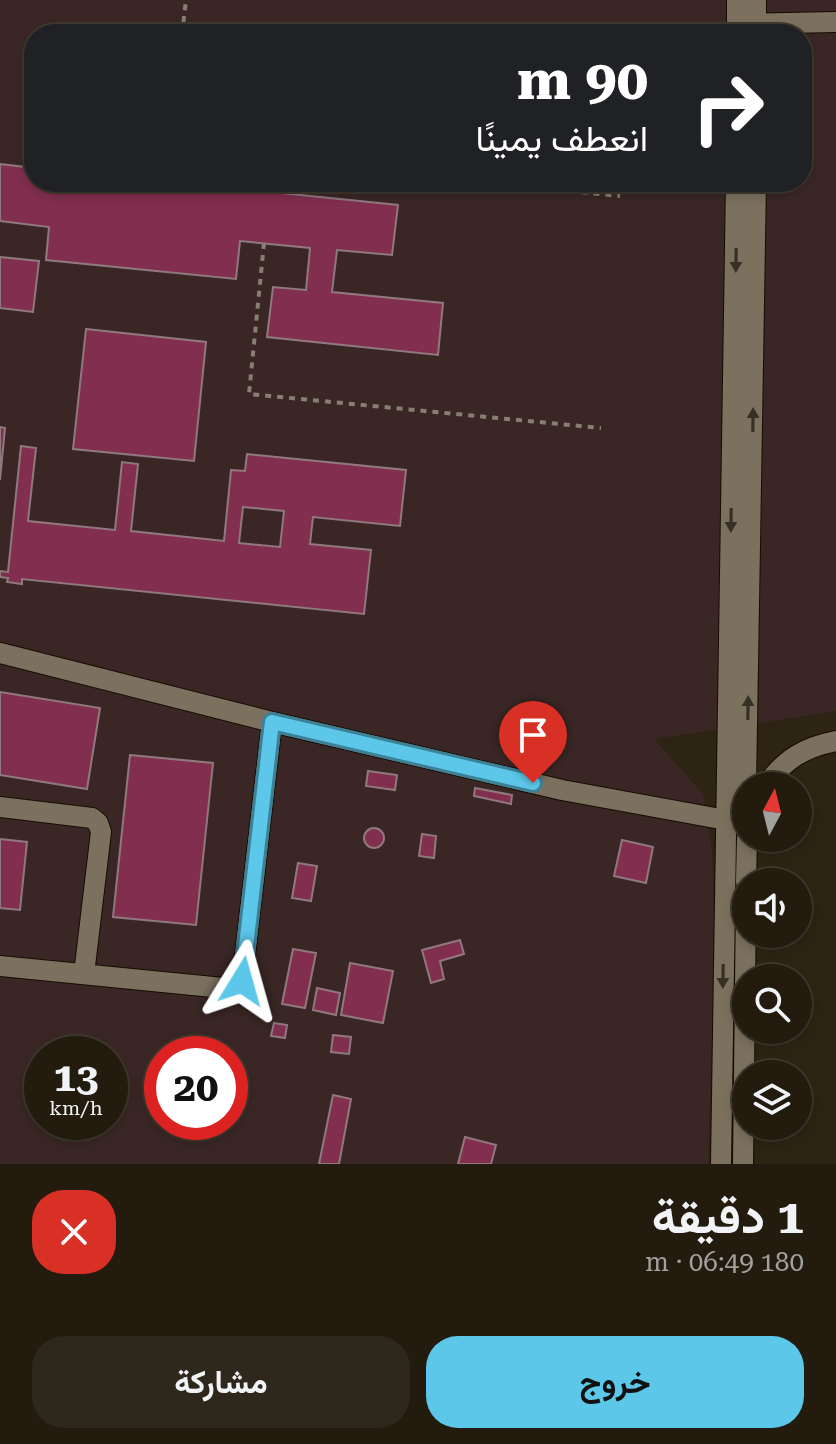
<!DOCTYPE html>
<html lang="ar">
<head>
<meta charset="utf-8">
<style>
  :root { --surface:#221b0e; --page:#2e281c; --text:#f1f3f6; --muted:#a2a19e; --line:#3f392e; --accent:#5cc7e8 }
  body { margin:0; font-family:"Roboto Serif",Vazirmatn,serif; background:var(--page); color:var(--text); direction:rtl; height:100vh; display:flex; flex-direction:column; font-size:30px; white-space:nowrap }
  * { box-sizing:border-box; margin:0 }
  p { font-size:26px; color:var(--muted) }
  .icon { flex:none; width:44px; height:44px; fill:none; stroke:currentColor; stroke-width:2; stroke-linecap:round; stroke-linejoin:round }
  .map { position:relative; height:1164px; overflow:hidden; direction:ltr }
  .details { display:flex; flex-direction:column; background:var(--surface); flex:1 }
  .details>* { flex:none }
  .banner { position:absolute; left:24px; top:24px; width:788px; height:168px; border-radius:32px; box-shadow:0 4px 12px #0003,0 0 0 2px var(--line); direction:rtl; background:#202124; color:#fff; overflow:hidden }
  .needle { width:52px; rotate:7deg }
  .tools { position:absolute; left:732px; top:772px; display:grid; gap:16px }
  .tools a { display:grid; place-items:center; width:80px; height:80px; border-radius:50%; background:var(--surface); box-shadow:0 4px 12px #0003,0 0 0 2px var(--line); font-size:40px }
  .speed { position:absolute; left:24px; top:1036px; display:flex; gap:16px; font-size:40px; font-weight:700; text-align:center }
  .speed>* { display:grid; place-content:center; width:104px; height:104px; border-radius:50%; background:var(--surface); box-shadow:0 4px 12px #0003,0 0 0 2px var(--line); line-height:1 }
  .speed small { font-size:20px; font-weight:400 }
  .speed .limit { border:12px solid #d22; background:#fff; color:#111 }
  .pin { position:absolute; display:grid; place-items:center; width:68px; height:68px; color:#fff; margin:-82px -34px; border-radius:50% 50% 50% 0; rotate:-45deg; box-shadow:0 0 8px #0007 }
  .pin .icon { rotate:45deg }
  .me { position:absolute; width:88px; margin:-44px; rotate:8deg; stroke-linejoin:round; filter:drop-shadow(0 0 6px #0008) }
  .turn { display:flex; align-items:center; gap:28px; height:168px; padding:0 32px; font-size:36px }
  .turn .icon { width:104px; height:104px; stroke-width:2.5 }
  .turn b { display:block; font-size:56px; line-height:68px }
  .round { display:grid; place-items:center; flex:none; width:84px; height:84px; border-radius:32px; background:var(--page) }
  .head { display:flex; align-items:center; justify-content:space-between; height:136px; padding:0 32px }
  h1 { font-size:48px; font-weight:700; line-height:60px }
  .action { display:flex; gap:16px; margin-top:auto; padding:16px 32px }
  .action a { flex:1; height:92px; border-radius:32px; background:var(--accent); color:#111; font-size:32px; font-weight:700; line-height:92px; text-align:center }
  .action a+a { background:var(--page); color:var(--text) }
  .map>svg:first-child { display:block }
  .education { fill:#3a2725; fill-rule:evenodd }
  .building { fill:#822f4f; stroke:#90787f; stroke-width:2; fill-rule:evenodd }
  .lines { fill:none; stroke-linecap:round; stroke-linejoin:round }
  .minor-casing { stroke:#150d01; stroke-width:22 }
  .path { stroke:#877f71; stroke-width:4; stroke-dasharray:6 6; stroke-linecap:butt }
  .minor { stroke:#7c715e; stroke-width:20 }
  .oneway { fill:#373125 }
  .route-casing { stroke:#3c8197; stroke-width:20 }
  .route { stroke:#5cc7e8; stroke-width:14 }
</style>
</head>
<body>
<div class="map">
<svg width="836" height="1164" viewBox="0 0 836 1164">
  <rect width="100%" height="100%" fill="#2d2413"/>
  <path class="education" d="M 0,0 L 836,0 L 836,711 L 654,739 L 703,794 L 712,849 L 715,956 L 708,1164 L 0,1164 ZM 34,34 L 802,34 L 802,182 L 34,182 ZM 42,1054 L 110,1054 L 110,1122 L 42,1122 ZM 162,1054 L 230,1054 L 230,1122 L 162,1122 Z"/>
  <path class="building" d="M 0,164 L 34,168 L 34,182 L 173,182 L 398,205 L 392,255 L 337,250 L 332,292 L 443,303 L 438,355 L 267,337 L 273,287 L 306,290 L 310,248 L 240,241 L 236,279 L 46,260 L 49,227 L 0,221 Z
    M 0,257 L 39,261 L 33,312 L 0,308 Z
    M 86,329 L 206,342 L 194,461 L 73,449 Z
    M 0,427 L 5,428 L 0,480 Z
    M 21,446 L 36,448 L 28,521 L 115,530 L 122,462 L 138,464 L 131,531 L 224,541 L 231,470 L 245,471 L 247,454 L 406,470 L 400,526 L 313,517 L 310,544 L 371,550 L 364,614 L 22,579 L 22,584 L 7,582 L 8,578 L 0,577 L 0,571 L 8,572 ZM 243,507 L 284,511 L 280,547 L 239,543 Z
    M 0,692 L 100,708 L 87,789 L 0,775 Z
    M 130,755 L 213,763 L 196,925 L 113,917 Z
    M 368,771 L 397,775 L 395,790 L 366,786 Z
    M 475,788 L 512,795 L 511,804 L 474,796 Z
    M364 838a10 10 0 1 1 20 0a10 10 0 1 1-20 0Z
    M 422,834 L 436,836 L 434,858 L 419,856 Z
    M 0,839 L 27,842 L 20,910 L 0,908 Z
    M 622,840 L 653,847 L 646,883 L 614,876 Z
    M 298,863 L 317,866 L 311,901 L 292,898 Z
    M 460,940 L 464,954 L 440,961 L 444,979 L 431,983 L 422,950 Z
    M 293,949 L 316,953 L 305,1008 L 282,1004 Z
    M 350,963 L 393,971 L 383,1023 L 341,1015 Z
    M 317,988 L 340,993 L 336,1015 L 313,1010 Z
    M 274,1023 L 287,1025 L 285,1038 L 271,1036 Z
    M 333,1035 L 351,1037 L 349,1054 L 331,1052 Z
    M 333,1095 L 351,1099 L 339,1164 L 319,1164 Z
    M 465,1137 L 496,1145 L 491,1164 L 458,1164 Z"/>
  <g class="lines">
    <defs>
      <path id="minor" d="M 737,24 L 836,22
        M 737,34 L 737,0
        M 756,34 L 756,0
        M 0,653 L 272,722 L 562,790 L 726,820 L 746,819
        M 746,786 L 756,182
        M 766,786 C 784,759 805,747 836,741
        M 0,807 L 92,818 L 98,823 L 101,832 L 84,974
        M 746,882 L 747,838
        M 0,966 L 223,988 L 235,985 L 242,981 L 272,722
        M 721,1164 L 736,182
        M 743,1164 L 746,898"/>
    </defs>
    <use href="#minor" class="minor-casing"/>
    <path class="path" d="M 182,34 L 186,0
      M 474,182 L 620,196
      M 270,192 L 271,182
      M 264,243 L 249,394 L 601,428"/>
    <use href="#minor" class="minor"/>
  </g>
  <defs><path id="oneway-solid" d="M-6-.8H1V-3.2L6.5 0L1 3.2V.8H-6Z" transform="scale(2)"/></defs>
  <g class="oneway">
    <use href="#oneway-solid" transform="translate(736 260) rotate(91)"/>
    <use href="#oneway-solid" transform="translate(753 420) rotate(-89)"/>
    <use href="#oneway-solid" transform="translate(731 520) rotate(91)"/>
    <use href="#oneway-solid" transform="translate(748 708) rotate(-89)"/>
    <use href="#oneway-solid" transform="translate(723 976) rotate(91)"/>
  </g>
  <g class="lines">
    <defs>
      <path id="route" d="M 242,981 L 272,722 L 533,783"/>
    </defs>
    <use href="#route" class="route-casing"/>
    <use href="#route" class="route"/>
  </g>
</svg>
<div class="tools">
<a><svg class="needle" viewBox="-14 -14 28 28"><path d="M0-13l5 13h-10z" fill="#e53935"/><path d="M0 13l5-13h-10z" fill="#a2a19e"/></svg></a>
<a><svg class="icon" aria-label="sound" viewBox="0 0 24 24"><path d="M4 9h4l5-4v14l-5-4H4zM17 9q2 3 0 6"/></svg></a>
<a><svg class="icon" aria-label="search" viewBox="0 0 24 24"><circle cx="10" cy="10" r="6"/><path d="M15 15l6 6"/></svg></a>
<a><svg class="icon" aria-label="layers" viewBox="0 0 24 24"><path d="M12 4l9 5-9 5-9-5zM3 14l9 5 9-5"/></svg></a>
</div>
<div class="speed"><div>13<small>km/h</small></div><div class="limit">20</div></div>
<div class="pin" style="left:533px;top:783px;background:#d93025"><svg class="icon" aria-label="arrive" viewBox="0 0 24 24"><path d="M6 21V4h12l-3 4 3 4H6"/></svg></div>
<svg class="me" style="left:242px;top:981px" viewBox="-20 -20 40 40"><path d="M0-17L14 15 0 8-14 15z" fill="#5cc7e8" stroke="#fff" stroke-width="4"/></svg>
<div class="banner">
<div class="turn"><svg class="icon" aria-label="right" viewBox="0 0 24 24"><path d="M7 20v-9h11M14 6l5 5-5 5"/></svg><div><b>90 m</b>انعطف يمينًا</div></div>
</div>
</div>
<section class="details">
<div class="head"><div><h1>1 دقيقة</h1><p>180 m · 06:49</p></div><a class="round" style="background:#d93025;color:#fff"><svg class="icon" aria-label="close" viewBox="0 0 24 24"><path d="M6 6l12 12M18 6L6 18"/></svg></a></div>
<div class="action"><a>خروج</a><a>مشاركة</a></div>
</section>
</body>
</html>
